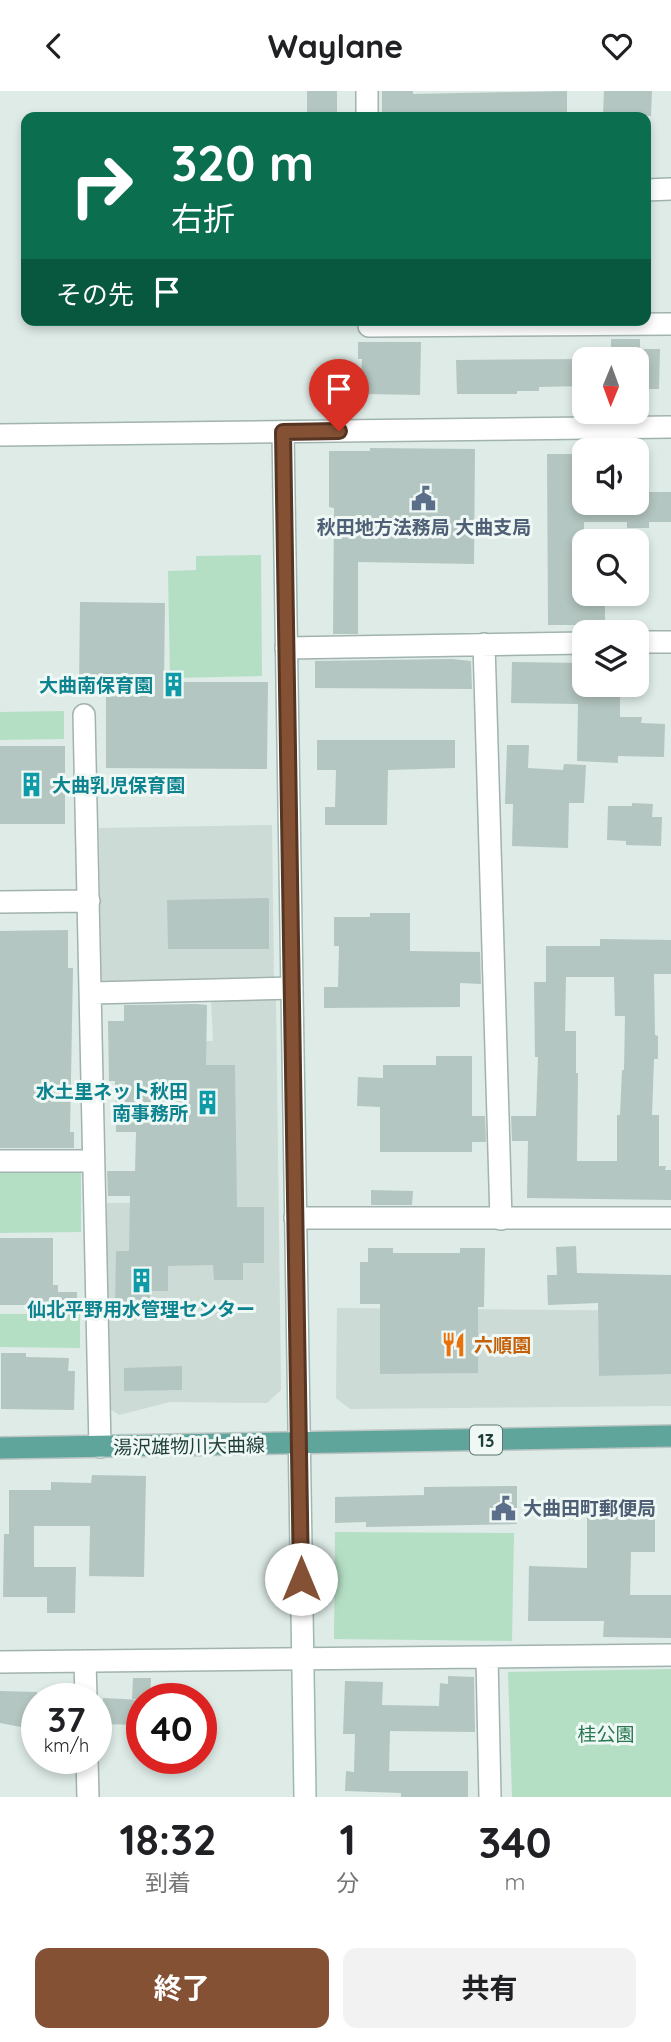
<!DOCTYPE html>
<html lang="ja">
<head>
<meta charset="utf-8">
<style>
  :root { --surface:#fff; --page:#f2f2f2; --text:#202124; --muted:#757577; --accent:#845135 }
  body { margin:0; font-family:Quicksand,"Noto Sans JP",sans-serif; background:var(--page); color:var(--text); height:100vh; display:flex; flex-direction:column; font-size:26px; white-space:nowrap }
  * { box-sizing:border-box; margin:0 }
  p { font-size:23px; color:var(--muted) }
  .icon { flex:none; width:38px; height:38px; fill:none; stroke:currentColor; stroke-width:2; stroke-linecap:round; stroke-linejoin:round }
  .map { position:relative; height:1706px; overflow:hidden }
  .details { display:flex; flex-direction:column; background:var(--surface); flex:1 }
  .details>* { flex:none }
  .banner { position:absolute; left:21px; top:21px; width:630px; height:214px; border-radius:14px; box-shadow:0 4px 10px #0003; background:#0b6e4f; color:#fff; overflow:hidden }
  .needle { width:46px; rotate:181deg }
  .buttons { position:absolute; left:572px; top:256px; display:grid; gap:14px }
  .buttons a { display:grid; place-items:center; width:77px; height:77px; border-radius:14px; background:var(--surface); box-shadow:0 4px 10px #0003; font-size:35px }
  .speed { position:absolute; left:21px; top:1592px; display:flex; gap:14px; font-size:35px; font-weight:700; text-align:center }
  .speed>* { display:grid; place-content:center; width:91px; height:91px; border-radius:50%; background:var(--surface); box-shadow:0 4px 10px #0003; line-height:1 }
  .speed small { font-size:18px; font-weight:400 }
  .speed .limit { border:10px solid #d22; background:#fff; color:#111 }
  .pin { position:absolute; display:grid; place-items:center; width:60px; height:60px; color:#fff; margin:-72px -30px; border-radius:50% 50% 50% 0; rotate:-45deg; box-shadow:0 0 7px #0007 }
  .pin .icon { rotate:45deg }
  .me { position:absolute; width:77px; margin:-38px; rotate:0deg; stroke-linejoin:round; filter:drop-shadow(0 0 5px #0008) }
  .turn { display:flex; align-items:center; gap:24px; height:147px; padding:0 35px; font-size:32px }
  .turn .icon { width:91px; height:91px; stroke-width:2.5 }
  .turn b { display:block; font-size:49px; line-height:60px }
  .then { display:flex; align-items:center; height:66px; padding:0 35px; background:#0003; gap:14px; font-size:26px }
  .eta { display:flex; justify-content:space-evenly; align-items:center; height:119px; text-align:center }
  .eta b { font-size:42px; font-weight:700; line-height:49px }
  .button { display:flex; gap:14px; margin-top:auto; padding:14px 35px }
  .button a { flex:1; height:80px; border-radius:14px; background:var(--accent); color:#fff; font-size:28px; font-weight:700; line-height:80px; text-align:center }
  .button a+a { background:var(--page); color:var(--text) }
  header { display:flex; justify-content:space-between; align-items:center; height:91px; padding:0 35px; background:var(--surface); font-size:32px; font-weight:700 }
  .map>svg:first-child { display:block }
  .built { fill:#ccdbd6 }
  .green { fill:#b5dfc5 }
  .building { fill:#b4c6c1; fill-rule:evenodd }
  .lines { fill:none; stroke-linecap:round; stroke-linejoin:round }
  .street-casing { stroke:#a1b3af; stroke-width:24 }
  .secondary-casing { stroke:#9cb8b2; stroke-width:24 }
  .primary-casing { stroke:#bcc5c3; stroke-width:24 }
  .street { stroke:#fff; stroke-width:21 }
  .secondary { stroke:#fff; stroke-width:21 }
  .primary { stroke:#5fa59c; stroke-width:21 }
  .route-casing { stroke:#563522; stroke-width:18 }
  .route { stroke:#845135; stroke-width:12 }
  .labels { text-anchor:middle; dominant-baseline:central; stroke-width:6; stroke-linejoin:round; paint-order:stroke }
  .shield { fill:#eff8f5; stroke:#5d7571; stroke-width:2 }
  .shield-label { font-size:18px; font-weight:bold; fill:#1e3d38 }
  .service-label { font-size:19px; font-weight:bold; fill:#4e5e75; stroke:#eff8f5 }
  .culture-label { font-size:19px; font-weight:bold; fill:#0d838f; stroke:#eff8f5; text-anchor:end }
  .food-label { font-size:19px; font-weight:bold; fill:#c56008; stroke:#eff8f5; text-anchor:start }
  .street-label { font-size:19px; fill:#1e3d38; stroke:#eff8f5 }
  .park-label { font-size:19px; fill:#25774f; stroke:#eff8f5 }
</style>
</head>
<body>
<header><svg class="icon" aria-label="back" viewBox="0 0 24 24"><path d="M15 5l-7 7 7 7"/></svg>Waylane<svg class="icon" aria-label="heart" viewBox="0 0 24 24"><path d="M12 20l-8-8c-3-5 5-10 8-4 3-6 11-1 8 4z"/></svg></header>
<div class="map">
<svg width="671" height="1706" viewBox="0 0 671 1706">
  <rect width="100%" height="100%" fill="#deebe7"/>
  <path class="built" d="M 272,734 L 274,891 L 101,893 L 99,737 Z
    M 211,906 L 276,907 L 281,1299 L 267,1312 L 170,1311 L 119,1324 L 106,1315 L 107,1112 L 175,1112 L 175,950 L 213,950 Z
    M 337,1217 L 671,1220 L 671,1315 L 350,1318 L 336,1307 Z"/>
  <path class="green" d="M 261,464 L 262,585 L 170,587 L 168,480 L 196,479 L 196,465 Z
    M 64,620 L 64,648 L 0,649 L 0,621 Z
    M 0,1082 L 81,1082 L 81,1141 L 0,1142 Z
    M 0,1223 L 80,1223 L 80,1257 L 0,1256 Z
    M 335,1441 L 514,1442 L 512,1550 L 334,1548 Z
    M 671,1578 L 671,1706 L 512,1706 L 508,1581 Z"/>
  <path class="building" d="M 307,0 L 337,0 L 337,26 L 307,26 Z
    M 382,0 L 413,0 L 413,3 L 567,0 L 567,26 L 382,26 Z
    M 604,0 L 652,0 L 651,25 L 603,24 Z
    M 611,248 L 640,248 L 640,258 L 660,258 L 659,298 L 637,298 L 637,268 L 611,268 Z
    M 358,251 L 421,251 L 420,304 L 365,303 L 365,287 L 361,287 L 362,268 L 358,268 Z
    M 584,268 L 584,295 L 539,296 L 539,300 L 517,300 L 517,303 L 457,303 L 456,269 Z
    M 370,357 L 475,358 L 474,473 L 358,471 L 358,543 L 333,543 L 334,417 L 329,416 L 329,360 L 370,360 Z
    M 547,363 L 584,363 L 584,411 L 637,411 L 637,401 L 671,401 L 671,431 L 649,431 L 649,437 L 627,437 L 627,431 L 584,431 L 584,502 L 605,502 L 605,534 L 548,534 Z
    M 80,511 L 165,512 L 164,591 L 268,591 L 267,678 L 106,677 L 106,597 L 79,597 Z
    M 452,568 L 471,570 L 472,598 L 315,597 L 315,570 Z
    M 512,571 L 584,572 L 584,593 L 620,593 L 620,626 L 642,626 L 641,632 L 665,633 L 664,666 L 618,665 L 618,672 L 577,670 L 578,613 L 511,612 Z
    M 317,649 L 455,649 L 455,677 L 388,679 L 387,734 L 325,734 L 325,716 L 335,716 L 336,679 L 317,679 Z
    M 507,654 L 529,654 L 528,677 L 563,679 L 564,673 L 586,674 L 584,712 L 569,712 L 568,757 L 512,755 L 513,713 L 505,713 Z
    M 0,655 L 65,655 L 65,733 L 0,733 Z
    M 632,712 L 653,713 L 652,726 L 662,726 L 661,755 L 626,754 L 626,750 L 607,749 L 608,715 L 632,715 Z
    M 269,807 L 269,858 L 168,858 L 167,809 Z
    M 370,822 L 410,822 L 410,860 L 480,861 L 481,893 L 460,892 L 460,916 L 324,917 L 324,896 L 338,896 L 339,855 L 334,855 L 334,826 L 370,826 Z
    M 68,839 L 68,877 L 73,877 L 70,1041 L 74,1041 L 74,1057 L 0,1057 L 0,840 Z
    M 600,848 L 671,849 L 671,883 L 654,883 L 655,944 L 658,945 L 658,968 L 654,968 L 652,1024 L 659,1024 L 659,1075 L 666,1075 L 665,1079 L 671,1079 L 671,1109 L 527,1107 L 528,1050 L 512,1050 L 511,1025 L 536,1025 L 538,966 L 535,966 L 534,891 L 546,891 L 546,855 L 600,855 ZM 566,886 L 614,886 L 615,925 L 625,925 L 624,979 L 622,979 L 620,1024 L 617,1024 L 617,1070 L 577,1070 L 578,982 L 576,982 L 576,940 L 565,940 Z
    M 196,913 L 207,914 L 206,974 L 235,974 L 237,1116 L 264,1116 L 264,1172 L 243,1172 L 243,1189 L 214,1189 L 213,1174 L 168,1175 L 168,1200 L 150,1200 L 150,1217 L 115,1217 L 116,1160 L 129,1160 L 130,1105 L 108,1105 L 107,1080 L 135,1080 L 136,1041 L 116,1041 L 115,990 L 109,990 L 108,930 L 124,930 L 124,914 Z
    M 436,965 L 472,965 L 472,1025 L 485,1025 L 486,1051 L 472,1051 L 472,1061 L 380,1061 L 380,1016 L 357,1015 L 358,986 L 383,987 L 383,974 L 436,974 Z
    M 371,1099 L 413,1100 L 412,1114 L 371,1114 Z
    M 0,1147 L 53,1147 L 53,1194 L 58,1194 L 58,1201 L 77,1201 L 77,1220 L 52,1219 L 52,1214 L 0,1214 Z
    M 576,1155 L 577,1182 L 671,1184 L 671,1283 L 599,1285 L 598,1212 L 548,1214 L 547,1184 L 557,1184 L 556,1156 Z
    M 368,1157 L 393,1157 L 393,1162 L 460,1162 L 460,1157 L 485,1157 L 484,1216 L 478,1216 L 478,1282 L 380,1283 L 380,1213 L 360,1213 L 360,1171 L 368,1171 Z
    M 1,1262 L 26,1262 L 26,1266 L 69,1267 L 68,1280 L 75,1280 L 74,1319 L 1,1318 Z
    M 182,1275 L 182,1299 L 124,1300 L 124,1277 Z
    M 92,1384 L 146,1385 L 144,1486 L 89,1485 L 90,1435 L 34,1435 L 34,1476 L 76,1476 L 75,1522 L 47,1522 L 47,1506 L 3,1506 L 4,1443 L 9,1443 L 9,1399 L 51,1399 L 51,1391 L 91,1392 Z
    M 517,1395 L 517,1433 L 366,1436 L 366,1431 L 335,1432 L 335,1406 L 424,1404 L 424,1396 Z
    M 605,1412 L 627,1412 L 627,1425 L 655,1425 L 655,1461 L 631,1461 L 630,1504 L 671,1504 L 671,1547 L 603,1546 L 604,1530 L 528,1530 L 529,1475 L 587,1477 L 587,1427 L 605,1427 Z
    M 448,1585 L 474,1586 L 475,1641 L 390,1640 L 389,1680 L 468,1680 L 468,1706 L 401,1706 L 401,1702 L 345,1700 L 346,1680 L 354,1681 L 355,1643 L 343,1643 L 345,1590 L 383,1591 L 382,1614 L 439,1615 L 440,1592 L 448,1593 Z
    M 133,1587 L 151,1587 L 150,1608 L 132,1608 Z
    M 0,1600 L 37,1601 L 37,1639 L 0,1632 Z
    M 103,1607 L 142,1609 L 142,1634 L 102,1633 Z"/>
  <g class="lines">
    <defs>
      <path id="street" d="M 367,0 L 367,26
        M 646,99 L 671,98
        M 369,229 L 369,235 L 671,233
        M 0,344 L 671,336
        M 637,551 L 671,551
        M 484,553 L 501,1128
        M 286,557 L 584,552
        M 84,624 L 100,1356
        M 0,811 L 89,810
        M 92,902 L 292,897
        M 0,1070 L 93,1070
        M 295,1127 L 671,1127
        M 487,1566 L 490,1706
        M 85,1570 L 86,1608
        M 0,1571 L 671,1564
        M 87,1668 L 88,1706"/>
      <path id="secondary" d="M 283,341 L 305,1706"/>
      <path id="primary" d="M 0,1357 L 671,1345"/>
    </defs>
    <use href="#street" class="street-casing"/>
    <use href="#secondary" class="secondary-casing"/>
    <use href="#primary" class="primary-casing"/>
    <use href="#street" class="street"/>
    <use href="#secondary" class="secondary"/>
    <use href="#primary" class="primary"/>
  </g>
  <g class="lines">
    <defs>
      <path id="route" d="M 301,1488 L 283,341 L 339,340"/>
    </defs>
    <use href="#route" class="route-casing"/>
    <use href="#route" class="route"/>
  </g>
  <defs>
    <symbol id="civic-bare" viewBox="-9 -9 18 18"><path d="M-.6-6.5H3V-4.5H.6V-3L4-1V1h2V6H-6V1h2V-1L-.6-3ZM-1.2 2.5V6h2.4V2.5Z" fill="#5c6f8a" stroke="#eff8f5" stroke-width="2.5" paint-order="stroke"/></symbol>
    <symbol id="building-bare" viewBox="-9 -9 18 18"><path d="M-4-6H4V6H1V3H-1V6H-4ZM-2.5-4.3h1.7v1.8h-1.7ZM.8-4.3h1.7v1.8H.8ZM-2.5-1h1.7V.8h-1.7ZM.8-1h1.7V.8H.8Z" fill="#0f9aa8" stroke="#eff8f5" stroke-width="2.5" paint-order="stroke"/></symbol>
    <symbol id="restaurant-bare" viewBox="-9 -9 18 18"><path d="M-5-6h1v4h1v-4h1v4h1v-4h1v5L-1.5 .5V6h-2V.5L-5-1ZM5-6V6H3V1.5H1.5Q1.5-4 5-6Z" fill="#e8710a" stroke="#eff8f5" stroke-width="2.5" paint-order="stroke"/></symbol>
  </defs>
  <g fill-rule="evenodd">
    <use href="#civic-bare" x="406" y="390" width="35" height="35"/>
    <use href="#building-bare" x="156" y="576" width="35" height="35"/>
    <use href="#building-bare" x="14" y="676" width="35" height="35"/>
    <use href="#building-bare" x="190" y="994" width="35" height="35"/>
    <use href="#building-bare" x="124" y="1172" width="35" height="35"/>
    <use href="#restaurant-bare" x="436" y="1236" width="35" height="35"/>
    <use href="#civic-bare" x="486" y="1400" width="35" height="35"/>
  </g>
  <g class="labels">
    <rect class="shield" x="470" y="1334.5" width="32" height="29" rx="5"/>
    <g class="shield-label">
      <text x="486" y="1349">13</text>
    </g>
    <g class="service-label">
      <text x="424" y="436">秋田地方法務局 大曲支局</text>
      <text x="523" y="1417" text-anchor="start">大曲田町郵便局</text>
    </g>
    <g class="culture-label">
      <text x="153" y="594">大曲南保育園</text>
      <text x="52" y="694" text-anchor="start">大曲乳児保育園</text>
      <text x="188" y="1000">水土里ネット秋田<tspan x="188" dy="22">南事務所</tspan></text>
      <text x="141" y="1218" text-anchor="middle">仙北平野用水管理センター</text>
    </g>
    <g class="food-label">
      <text x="474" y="1254">六順園</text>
    </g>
    <g class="street-label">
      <text transform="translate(189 1355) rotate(-1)">湯沢雄物川大曲線</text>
    </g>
    <g class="park-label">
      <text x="606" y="1643">桂公園</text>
    </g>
  </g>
</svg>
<div class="buttons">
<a><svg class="needle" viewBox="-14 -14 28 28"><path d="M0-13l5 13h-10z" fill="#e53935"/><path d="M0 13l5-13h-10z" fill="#757577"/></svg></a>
<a><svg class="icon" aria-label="sound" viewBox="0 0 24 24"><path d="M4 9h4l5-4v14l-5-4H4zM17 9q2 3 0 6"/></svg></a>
<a><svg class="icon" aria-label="search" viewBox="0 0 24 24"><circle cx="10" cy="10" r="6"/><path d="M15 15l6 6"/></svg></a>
<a><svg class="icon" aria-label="layers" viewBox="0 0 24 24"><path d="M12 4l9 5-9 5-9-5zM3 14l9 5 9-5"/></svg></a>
</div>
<div class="speed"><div>37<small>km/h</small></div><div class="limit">40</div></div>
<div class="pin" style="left:339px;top:340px;background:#d93025"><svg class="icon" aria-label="arrive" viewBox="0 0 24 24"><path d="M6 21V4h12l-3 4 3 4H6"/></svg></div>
<svg class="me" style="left:301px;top:1488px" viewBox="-20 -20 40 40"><circle r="19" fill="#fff"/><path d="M0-13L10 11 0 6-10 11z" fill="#845135"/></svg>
<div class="banner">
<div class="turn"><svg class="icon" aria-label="right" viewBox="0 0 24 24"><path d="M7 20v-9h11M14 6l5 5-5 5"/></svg><div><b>320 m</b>右折</div></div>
<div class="then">その先<svg class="icon" aria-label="arrive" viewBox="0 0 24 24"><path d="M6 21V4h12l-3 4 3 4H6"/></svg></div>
</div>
</div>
<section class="details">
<div class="eta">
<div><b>18:32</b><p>到着</p></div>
<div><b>1</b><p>分</p></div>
<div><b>340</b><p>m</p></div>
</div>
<div class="button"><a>終了</a><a>共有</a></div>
</section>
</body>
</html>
